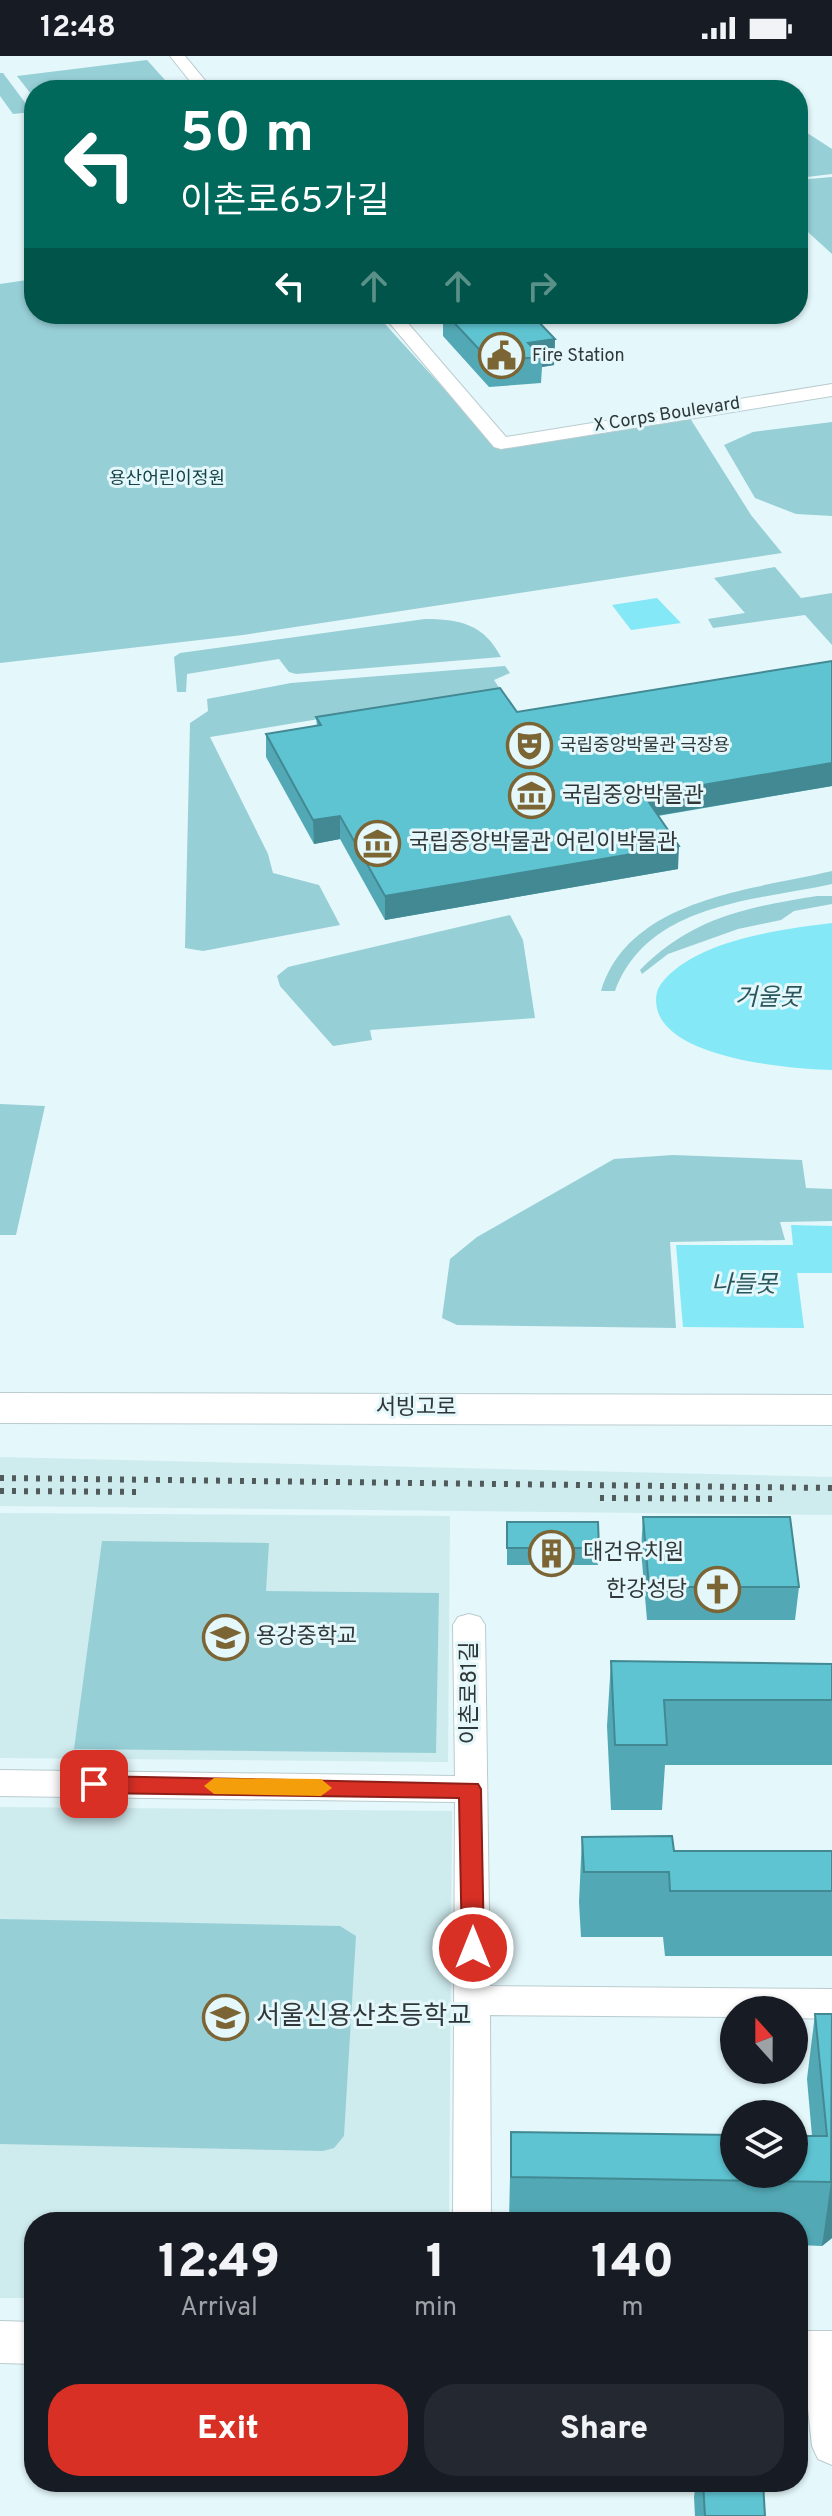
<!DOCTYPE html>
<html lang="en">
<head>
<meta charset="utf-8">
<style>
  :root { --surface:#171b24; --page:#242831; --text:#f1f3f6; --muted:#9ea1a6; --accent:#d93025 }
  body { margin:0; font-family:Overpass,"Noto Sans KR",sans-serif; background:var(--page); color:var(--text); height:100vh; display:flex; flex-direction:column; font-size:30px; white-space:nowrap }
  * { box-sizing:border-box; margin:0 }
  p { font-size:26px; color:var(--muted) }
  .icon { flex:none; width:44px; height:44px; fill:none; stroke:currentColor; stroke-width:2; stroke-linecap:round; stroke-linejoin:round }
  .map { position:relative; flex:1; overflow:hidden }
  .panel { position:absolute; left:24px; top:2156px; width:784px; height:280px; display:flex; flex-direction:column; background:var(--surface); border-radius:32px; box-shadow:0 2px 6px #0004 }
  .panel>* { flex:none }
  .hud { position:absolute; left:24px; top:24px; width:784px; height:244px; border-radius:32px; box-shadow:0 2px 6px #0004; background:#00695c; color:#fff; overflow:hidden }
  .needle { width:52px; rotate:339deg }
  .fabs { position:absolute; left:720px; top:1940px; display:grid; gap:16px }
  .fabs a { display:grid; place-items:center; width:88px; height:88px; border-radius:50%; background:var(--surface); box-shadow:0 2px 6px #0004; font-size:40px }
  .pin { position:absolute; display:grid; place-items:center; width:68px; height:68px; color:#fff; margin:-34px; border-radius:16px; box-shadow:0 4px 12px #0006 }
  .me { position:absolute; width:88px; margin:-44px; rotate:0deg; stroke-linejoin:round; filter:drop-shadow(0 0 6px #0008) }
  .turn { display:flex; align-items:center; gap:28px; height:168px; padding:0 24px; font-size:36px }
  .turn .icon { width:104px; height:104px; stroke-width:2.5 }
  .turn b { display:block; font-size:56px; line-height:68px }
  .lanes { display:flex; align-items:center; height:76px; padding:0 24px; background:#0003; justify-content:center; gap:40px; direction:ltr }
  .lanes .off { opacity:.35 }
  .eta { display:flex; justify-content:space-evenly; align-items:center; height:136px; text-align:center }
  .eta b { font-size:48px; font-weight:800; line-height:56px }
  .primary-button { display:flex; gap:16px; margin-top:auto; padding:16px 24px }
  .primary-button a { flex:1; height:92px; border-radius:32px; background:var(--accent); color:#fff; font-size:32px; font-weight:800; line-height:92px; text-align:center }
  .primary-button a+a { background:var(--page); color:var(--text) }
  .status { display:flex; justify-content:space-between; align-items:center; height:56px; padding:0 40px; background:var(--surface); direction:ltr }
  .status svg { height:22px; fill:currentColor }
  .map>svg:first-child { display:block }
  .built { fill:#ceebee }
  .green { fill:#97cfd7 }
  .water { fill:#85e8f7 }
  .lines { fill:none; stroke-linecap:round; stroke-linejoin:round }
  .minor-casing { stroke:#bacccf; stroke-width:2 }
  .tertiary-casing { stroke:#bacccf; stroke-width:2 }
  .primary-casing { stroke:#bacccf; stroke-width:2 }
  .minor { fill:#fff; fill-rule:evenodd }
  .tertiary { fill:#fff; fill-rule:evenodd }
  .primary { fill:#fff; fill-rule:evenodd }
  .rail { stroke:#515a5b; stroke-width:6; stroke-dasharray:4 8; stroke-linecap:butt }
  .wall { fill:#52a9b5 }
  .shaded-wall { fill:#428993 }
  .building { fill:#5fc4d2; stroke:#428993; stroke-width:2 }
  .route { fill:#d93025; stroke:#8d1f18; stroke-width:2 }
  .slow { fill:#f59e0b }
  .labels { text-anchor:middle; dominant-baseline:central; stroke-width:6; stroke-linejoin:round; paint-order:stroke }
  .far-poi-label { font-size:18px; fill:#303738; stroke:#e4f7fa; text-anchor:start }
  .far-street-label { font-size:18px; fill:#303738; stroke:#e4f7fa }
  .far-park-label { font-size:18px; fill:#144249; stroke:#e4f7fa }
  .poi-label { font-size:22px; fill:#303738; stroke:#e4f7fa; text-anchor:start }
  .street-label { font-size:22px; fill:#303738; stroke:#e4f7fa }
  .water-label { font-size:24px; font-style:italic; fill:#29565d; stroke:#e4f7fa }
  .near-poi-label { font-size:26px; fill:#303738; stroke:#e4f7fa; text-anchor:start }
</style>
</head>
<body>
<div class="status"><b>12:48</b><svg viewBox="0 0 49 12"><path d="M0 12V9h3v3zM5 12V6h3v6zM10 12V3h3v9zM15 12V0h3v12zM26 1h20v11H26zM47 4h2v5h-2z"/></svg></div>
<div class="map">
<svg width="832" height="2460" viewBox="0 0 832 2460">
  <rect width="100%" height="100%" fill="#e4f7fa"/>
  <path class="built" d="M 0,1401 L 832,1421 L 832,1459 L 0,1450 Z
    M 0,1457 L 450,1460 L 448,1706 L 0,1702 Z
    M 0,1751 L 452,1755 L 449,2166 L 34,2166 L 34,2242 L 0,2242 Z"/>
  <path class="green" d="M 147,4 L 174,34 L 34,34 L 34,42 L 17,20 Z
    M 0,17 L 3,17 L 32,56 L 13,58 L 0,40 Z
    M 798,71 L 832,93 L 832,118 L 798,122 Z
    M 832,121 L 832,198 L 798,167 L 798,124 Z
    M 34,223 L 34,258 L 376,258 L 494,388 L 688,359 L 751,459 L 782,497 L 243,579 L 0,607 L 0,228 Z
    M 832,366 L 832,460 L 796,458 L 755,442 L 724,389 L 753,376 Z
    M 775,511 L 801,542 L 832,537 L 832,589 L 805,559 L 713,572 L 708,563 L 745,557 L 714,522 Z
    M 425,563 C 459,563 484,568 501,601 L 296,618 L 289,616 L 279,603 L 187,618 L 186,636 L 177,636 L 174,601 L 180,597 Z
    M 505,610 L 510,617 L 494,624 L 500,633 L 210,681 L 268,798 L 273,817 L 319,829 L 340,869 L 203,895 L 185,892 L 190,667 L 208,655 L 207,643 L 291,627 Z
    M 832,815 L 832,828 C 754,845 648,847 615,935 L 601,935 C 629,842 752,834 832,815 Z
    M 817,840 L 832,840 L 832,848 L 794,855 L 781,864 L 738,873 L 668,898 L 642,918 L 640,914 C 691,862 747,851 817,840 Z
    M 510,859 L 523,884 L 535,962 L 370,974 L 372,984 L 333,990 L 280,930 L 277,920 L 288,911 Z
    M 0,1048 L 45,1050 L 16,1179 L 0,1179 Z
    M 673,1099 L 802,1104 L 806,1132 L 832,1133 L 832,1165 L 780,1166 L 785,1184 L 670,1186 L 676,1272 L 457,1269 L 442,1262 L 450,1203 L 477,1181 L 614,1103 Z
    M 102,1485 L 269,1487 L 266,1535 L 439,1537 L 436,1697 L 74,1693 Z
    M 0,1863 L 340,1870 L 356,1880 L 344,2080 L 334,2092 L 323,2095 L 0,2088 Z"/>
  <path class="water" d="M 657,542 L 681,567 L 631,574 L 612,549 Z
    M 832,867 L 832,1014 C 790,1013 674,1003 658,956 C 655,946 655,936 661,928 C 694,884 782,873 832,867 Z
    M 791,1169 L 832,1170 L 832,1217 L 797,1217 L 804,1272 L 683,1271 L 676,1189 L 793,1189 Z"/>
  <g class="lines">
    <defs>
      <path id="minor" d="M 170,0 L 185,0 L 213,34 L 197,34 Z
        M 382,258 L 400,258 L 506,381 L 832,328 L 832,340 L 501,393 L 494,391 Z
        M 469,1558 L 480,1561 L 485,1569 L 490,1930 L 832,1933 L 832,1963 L 794,1962 L 794,1954 L 734,1954 L 734,1961 L 490,1959 L 491,2166 L 453,2166 L 455,1746 L 0,1740 L 0,1714 L 455,1720 L 453,1569 L 458,1561 Z
        M 822,2279 L 832,2283 L 832,2409 L 818,2403 L 812,2390 L 802,2297 L 808,2284 Z"/>
      <path id="tertiary" d="M 0,2265 L 34,2266 L 34,2308 L 0,2307 Z
        M 798,2275 L 832,2275 L 832,2319 L 798,2319 Z"/>
      <path id="primary" d="M 0,1337 L 832,1339 L 832,1369 L 0,1367 Z"/>
    </defs>
    <use href="#minor" class="minor-casing"/>
    <use href="#tertiary" class="tertiary-casing"/>
    <use href="#primary" class="primary-casing"/>
    <use href="#minor" class="minor"/>
    <use href="#tertiary" class="tertiary"/>
    <use href="#primary" class="primary"/>
    <path class="rail" d="M 0,1422 L 832,1432
      M 0,1435 L 144,1436
      M 600,1442 L 780,1443"/>
  </g>
  <path class="wall" d="M 443,258 L 501,258 L 510,267 L 555,283 L 554,309 L 542,311 L 541,327 L 489,331 L 443,280 Z
    M 832,605 L 832,730 L 658,760 L 678,813 L 385,864 L 340,783 L 314,788 L 266,701 L 266,678 L 317,670 L 316,661 L 517,656 Z
    M 643,1461 L 799,1531 L 795,1564 L 647,1564 L 641,1494 Z
    M 507,1466 L 599,1492 L 598,1509 L 507,1509 Z
    M 611,1605 L 832,1608 L 832,1709 L 665,1709 L 662,1754 L 611,1754 L 607,1670 Z
    M 582,1781 L 674,1795 L 832,1795 L 832,1900 L 665,1900 L 663,1881 L 581,1881 L 579,1846 Z
    M 815,1958 L 832,1958 L 832,2182 L 822,2190 L 798,2189 L 798,2166 L 509,2166 L 511,2076 L 812,2080 L 807,2023 Z
    M 696,2426 L 763,2426 L 765,2460 L 695,2460 L 694,2441 Z"/>
  <path class="shaded-wall" d="M 555,283 L 554,309 L 542,311 L 542,301 L 528,287 Z
    M 832,707 L 832,730 L 642,762 L 644,739 Z
    M 340,760 L 340,783 L 314,788 L 313,764 Z
    M 679,790 L 678,813 L 385,864 L 385,840 Z
    M 832,2125 L 832,2182 L 822,2190 L 831,2126 Z"/>
  <path class="building" d="M 446,258 L 501,258 L 510,267 L 536,263 L 555,283 L 528,287 L 542,301 L 490,305 Z
    M 832,605 L 832,707 L 644,739 L 679,790 L 385,840 L 340,760 L 313,764 L 266,678 L 321,669 L 316,661 L 500,632 L 517,656 Z
    M 643,1461 L 790,1461 L 799,1531 L 649,1531 Z
    M 507,1466 L 598,1466 L 599,1492 L 507,1492 Z
    M 611,1605 L 832,1608 L 832,1644 L 664,1644 L 667,1689 L 615,1689 Z
    M 672,1780 L 674,1795 L 832,1795 L 832,1835 L 670,1835 L 669,1816 L 584,1816 L 582,1781 Z
    M 815,1958 L 832,1958 L 831,2126 L 511,2121 L 511,2076 L 734,2079 L 734,2118 L 794,2118 L 794,2080 L 827,2080 Z
    M 703,2426 L 763,2426 L 765,2460 L 705,2460 Z"/>
  <path class="route" d="M 94,1720 L 478,1728 L 481,1733 L 484,1892 L 481,1898 L 465,1898 L 462,1892 L 459,1742 L 94,1737 L 83,1728 Z"/>
  <path class="slow" d="M 214,1722 L 321,1723 L 332,1732 L 321,1740 L 214,1738 L 204,1730 Z"/>
  <defs>
    <symbol id="civic-ring" viewBox="-11 -11 22 22"><circle r="9.5" fill="#e4f7fa" stroke="#7c6535" stroke-width="1.5"/><path d="M-.6-6.5H3V-4.5H.6V-3L4-1V1h2V6H-6V1h2V-1L-.6-3ZM-1.2 2.5V6h2.4V2.5Z" fill="#7c6535"/></symbol>
    <symbol id="theatre-ring" viewBox="-11 -11 22 22"><circle r="9.5" fill="#e4f7fa" stroke="#7c6535" stroke-width="1.5"/><path d="M-5-5.5Q0-4 5-5.5V0Q5 5 0 6Q-5 5-5 0ZM-3.3-2.5H-1v1.5H-3.3ZM1-2.5H3.3v1.5H1ZM-2.8 1Q0 5.5 2.8 1Z" fill="#7c6535"/></symbol>
    <symbol id="museum-ring" viewBox="-11 -11 22 22"><circle r="9.5" fill="#e4f7fa" stroke="#7c6535" stroke-width="1.5"/><path d="M0-6L6-3V-2H-6V-3ZM-5-1h2V3h-2ZM-1-1h2V3h-2ZM3-1h2V3H3ZM-6 4H6V6H-6Z" fill="#7c6535"/></symbol>
    <symbol id="building-ring" viewBox="-11 -11 22 22"><circle r="9.5" fill="#e4f7fa" stroke="#7c6535" stroke-width="1.5"/><path d="M-4-6H4V6H1V3H-1V6H-4ZM-2.5-4.3h1.7v1.8h-1.7ZM.8-4.3h1.7v1.8H.8ZM-2.5-1h1.7V.8h-1.7ZM.8-1h1.7V.8H.8Z" fill="#7c6535"/></symbol>
    <symbol id="church-ring" viewBox="-11 -11 22 22"><circle r="9.5" fill="#e4f7fa" stroke="#7c6535" stroke-width="1.5"/><path d="M-1.2-6h2.4v3.5h3.3v2.4h-3.3V6h-2.4V-.1h-3.3v-2.4h3.3Z" fill="#7c6535"/></symbol>
    <symbol id="school-ring" viewBox="-11 -11 22 22"><circle r="9.5" fill="#e4f7fa" stroke="#7c6535" stroke-width="1.5"/><path d="M0-5L7-2L0 1L-7-2ZM-4 1L0 2.5L4 1V4Q0 6-4 4Z" fill="#7c6535"/></symbol>
  </defs>
  <g fill-rule="evenodd">
    <use href="#civic-ring" x="476" y="274" width="51" height="51"/>
    <use href="#theatre-ring" x="504" y="664" width="51" height="51"/>
    <use href="#museum-ring" x="506" y="714" width="51" height="51"/>
    <use href="#museum-ring" x="352" y="762" width="51" height="51"/>
    <use href="#building-ring" x="526" y="1472" width="51" height="51"/>
    <use href="#church-ring" x="692" y="1508" width="51" height="51"/>
    <use href="#school-ring" x="200" y="1556" width="51" height="51"/>
    <use href="#school-ring" x="200" y="1936" width="51" height="51"/>
  </g>
  <g class="labels">
    <g class="far-poi-label">
      <text x="532" y="300">Fire Station</text>
      <text x="560" y="690">국립중앙박물관 극장용</text>
    </g>
    <g class="far-street-label">
      <text transform="translate(667 359) rotate(-9)">X Corps Boulevard</text>
    </g>
    <g class="far-park-label">
      <text x="167" y="423">용산어린이정원</text>
    </g>
    <g class="poi-label">
      <text x="562" y="740">국립중앙박물관</text>
      <text x="409" y="787">국립중앙박물관 어린이박물관</text>
      <text x="583" y="1497">대건유치원</text>
      <text x="687" y="1534" text-anchor="end">한강성당</text>
      <text x="256" y="1581">용강중학교</text>
    </g>
    <g class="street-label">
      <text x="416" y="1352">서빙고로</text>
      <text transform="translate(470 1637) rotate(-90)">이촌로81길</text>
    </g>
    <g class="water-label">
      <text x="768" y="943">거울못</text>
      <text x="744" y="1230">나들못</text>
    </g>
    <g class="near-poi-label">
      <text x="256" y="1961">서울신용산초등학교</text>
    </g>
  </g>
</svg>
<div class="fabs">
<a><svg class="needle" viewBox="-14 -14 28 28"><path d="M0-13l5 13h-10z" fill="#e53935"/><path d="M0 13l5-13h-10z" fill="#9ea1a6"/></svg></a>
<a><svg class="icon" aria-label="layers" viewBox="0 0 24 24"><path d="M12 4l9 5-9 5-9-5zM3 14l9 5 9-5"/></svg></a>
</div>
<div class="pin" style="left:94px;top:1728px;background:#d93025"><svg class="icon" aria-label="arrive" viewBox="0 0 24 24"><path d="M6 21V4h12l-3 4 3 4H6"/></svg></div>
<svg class="me" style="left:473px;top:1892px" viewBox="-20 -20 40 40"><circle r="17" fill="#d93025" stroke="#fff" stroke-width="3"/><path d="M0-11L8 9 0 5-8 9z" fill="#fff"/></svg>
<div class="hud">
<div class="turn"><svg class="icon" aria-label="left" viewBox="0 0 24 24"><path d="M17 20v-9H6M10 6l-5 5 5 5"/></svg><div><b>50 m</b>이촌로65가길</div></div>
<div class="lanes"><svg class="icon" aria-label="left" viewBox="0 0 24 24"><path d="M17 20v-9H6M10 6l-5 5 5 5"/></svg><svg class="icon off" aria-label="ahead" viewBox="0 0 24 24"><path d="M12 20V5M6 11l6-6 6 6"/></svg><svg class="icon off" aria-label="ahead" viewBox="0 0 24 24"><path d="M12 20V5M6 11l6-6 6 6"/></svg><svg class="icon off" aria-label="right" viewBox="0 0 24 24"><path d="M7 20v-9h11M14 6l5 5-5 5"/></svg></div>
</div>
<section class="panel">
<div class="eta">
<div><b>12:49</b><p>Arrival</p></div>
<div><b>1</b><p>min</p></div>
<div><b>140</b><p>m</p></div>
</div>
<div class="primary-button"><a>Exit</a><a>Share</a></div>
</section>
</div>
</body>
</html>
